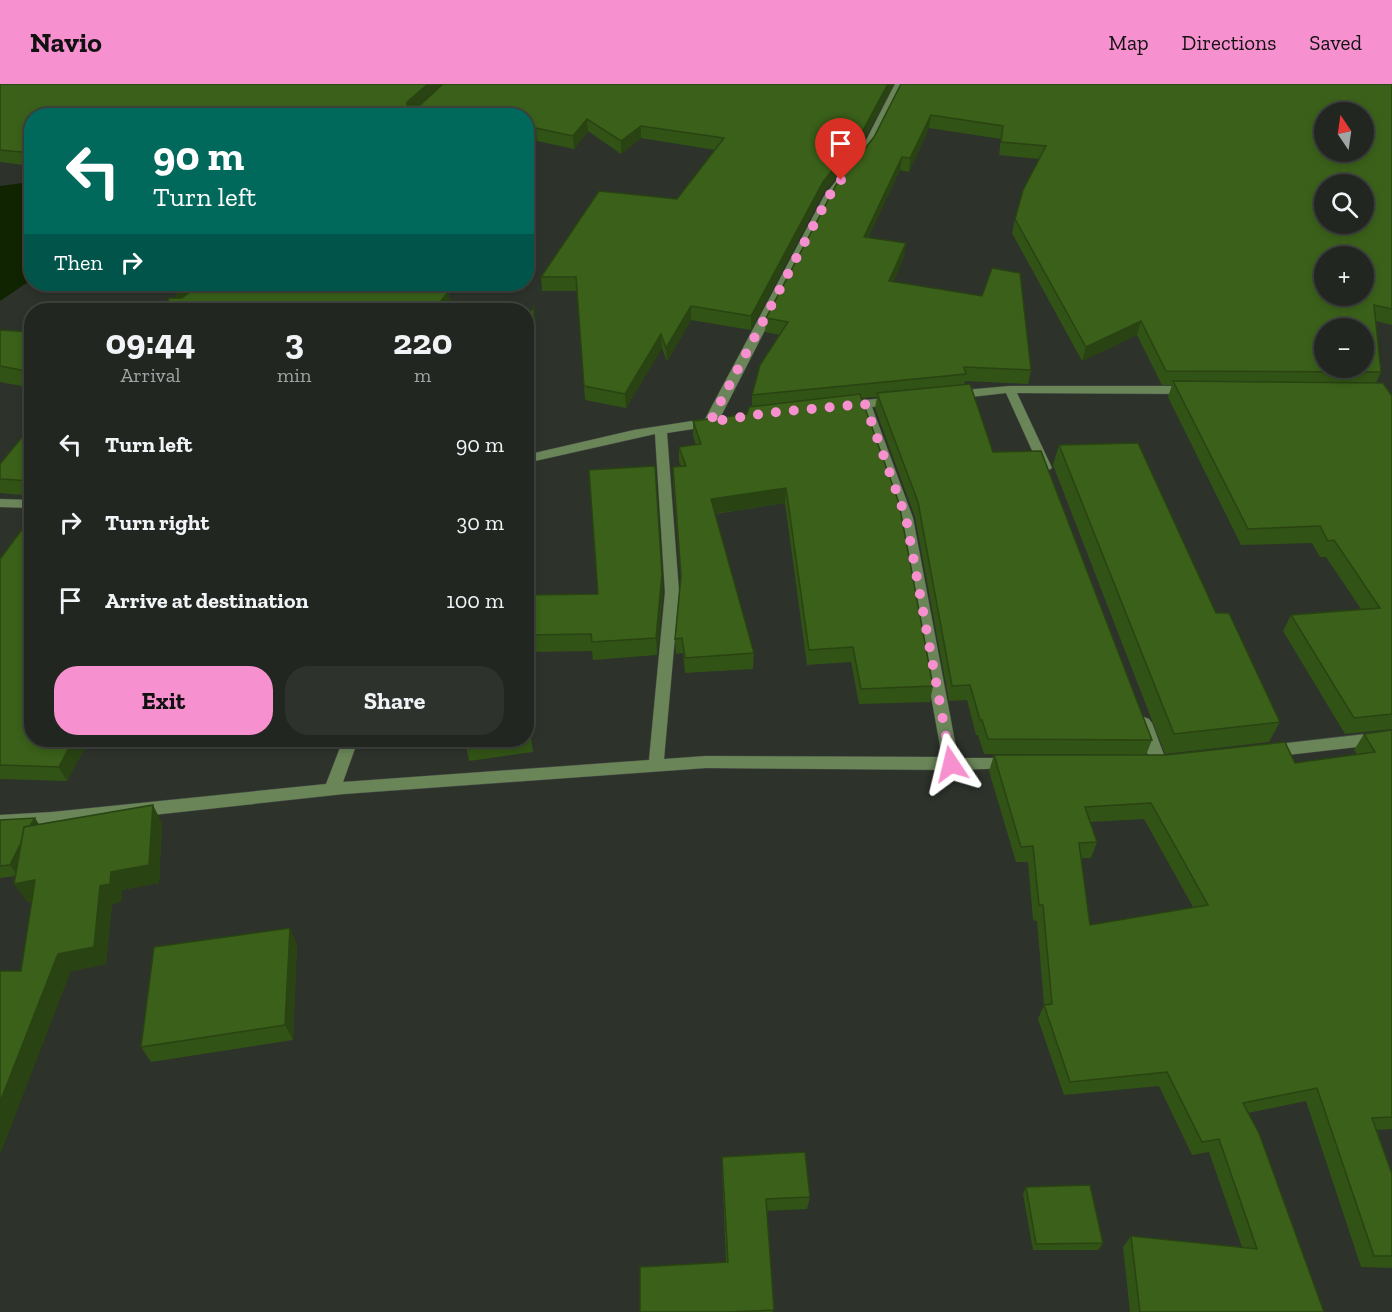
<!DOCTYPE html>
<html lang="en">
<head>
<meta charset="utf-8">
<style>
  :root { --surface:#222620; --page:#2e322d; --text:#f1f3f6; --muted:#a2a5a5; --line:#3f433e; --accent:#f790ce }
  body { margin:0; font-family:"Zilla Slab",serif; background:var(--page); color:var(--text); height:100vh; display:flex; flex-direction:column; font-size:22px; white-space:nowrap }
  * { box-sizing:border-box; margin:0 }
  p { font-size:20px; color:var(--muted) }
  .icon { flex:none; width:33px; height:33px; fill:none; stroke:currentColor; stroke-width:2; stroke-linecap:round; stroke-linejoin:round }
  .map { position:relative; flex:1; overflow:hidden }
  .details { position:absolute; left:24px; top:219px; width:510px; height:444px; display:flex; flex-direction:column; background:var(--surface); border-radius:24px; box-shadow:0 3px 9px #0003,0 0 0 2px var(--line) }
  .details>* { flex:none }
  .banner { position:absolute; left:24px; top:24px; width:510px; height:183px; border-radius:24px; box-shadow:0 3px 9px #0003,0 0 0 2px var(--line); background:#00695c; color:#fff; overflow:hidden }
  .needle { width:39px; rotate:347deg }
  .controls { position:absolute; left:1314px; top:18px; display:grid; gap:12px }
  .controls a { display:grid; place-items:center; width:60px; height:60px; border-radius:50%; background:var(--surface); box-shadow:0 3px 9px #0003,0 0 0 2px var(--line); font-size:30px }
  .pin { position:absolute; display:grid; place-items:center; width:51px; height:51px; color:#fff; margin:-62px -26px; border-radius:50% 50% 50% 0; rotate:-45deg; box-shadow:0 0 6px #0007 }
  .pin .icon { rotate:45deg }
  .me { position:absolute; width:66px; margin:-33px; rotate:350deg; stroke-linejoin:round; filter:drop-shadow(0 0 4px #0008) }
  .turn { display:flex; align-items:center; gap:21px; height:126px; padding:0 30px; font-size:27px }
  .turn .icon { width:78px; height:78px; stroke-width:2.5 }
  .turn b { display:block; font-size:42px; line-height:51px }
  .then { display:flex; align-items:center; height:57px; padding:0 30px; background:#0003; gap:12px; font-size:22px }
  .eta { display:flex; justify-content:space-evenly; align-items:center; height:102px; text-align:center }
  .eta b { font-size:36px; font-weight:800; line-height:42px }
  .cta { display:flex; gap:12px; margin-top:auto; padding:12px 30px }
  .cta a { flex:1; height:69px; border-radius:24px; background:var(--accent); color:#111; font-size:24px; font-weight:800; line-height:69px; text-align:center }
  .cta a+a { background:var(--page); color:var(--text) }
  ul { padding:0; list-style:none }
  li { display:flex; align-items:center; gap:18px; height:78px; padding:0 30px }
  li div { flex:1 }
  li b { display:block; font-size:22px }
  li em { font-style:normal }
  header { display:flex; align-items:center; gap:36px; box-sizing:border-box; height:84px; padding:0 30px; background:var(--accent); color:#111 }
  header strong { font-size:28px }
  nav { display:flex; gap:33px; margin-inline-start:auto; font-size:21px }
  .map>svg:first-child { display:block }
  .water { fill:#102401 }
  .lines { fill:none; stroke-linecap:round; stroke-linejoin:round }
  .minor-casing { stroke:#484d46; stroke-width:1 }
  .minor { fill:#6a8658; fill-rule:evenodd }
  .wall { fill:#325316; fill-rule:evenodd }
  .shaded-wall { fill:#294312 }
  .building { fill:#3a601a; stroke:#294312; stroke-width:1.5; fill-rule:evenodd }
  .route { stroke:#f790ce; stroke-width:10; stroke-dasharray:0 18 }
</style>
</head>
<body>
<header>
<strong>Navio</strong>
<nav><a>Map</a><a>Directions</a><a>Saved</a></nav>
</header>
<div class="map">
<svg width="1392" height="1228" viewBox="0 0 1392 1228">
  <rect width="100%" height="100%" fill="#2d322b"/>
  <path class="water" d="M 31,98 L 31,196 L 0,217 L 0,102 Z"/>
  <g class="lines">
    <defs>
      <path id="minor" d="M 895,0 L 903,0 L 871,65 L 833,113 L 718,338 L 712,342 L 667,349 L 679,508 L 664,675 L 706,672 L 942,673 L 899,434 L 860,324 L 843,326 L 837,322 L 843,318 L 897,313 L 901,314 L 901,320 L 872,323 L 913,434 L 958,674 L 1011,674 L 1017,676 L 1019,680 L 1017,684 L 951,686 L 706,684 L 344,710 L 52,742 L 0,745 L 0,731 L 52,728 L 326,700 L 343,656 L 358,656 L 343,698 L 649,676 L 665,508 L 655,350 L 526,379 L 526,371 L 634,346 L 705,335 L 824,112 L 862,64 Z
        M 1010,302 L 1190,302 L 1196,306 L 1190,310 L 1017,309 L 1052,384 L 1046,388 L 1040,384 L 1006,309 L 953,315 L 947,311 L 953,307 Z
        M 0,415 L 32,416 L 32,424 L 0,423 Z
        M 1144,633 L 1149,635 L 1152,639 L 1167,679 L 1165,683 L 1153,683 L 1151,679 L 1136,639 L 1139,635 Z
        M 1392,647 L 1392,659 L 1269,673 L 1263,671 L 1261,667 L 1263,663 L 1269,661 Z"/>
    </defs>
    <use href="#minor" class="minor-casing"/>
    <use href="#minor" class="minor"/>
  </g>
  <path class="wall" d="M 0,0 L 894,0 L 860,63 L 822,111 L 751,246 L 691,236 L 667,278 L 662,264 L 626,324 L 585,316 L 577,207 L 542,207 L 541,193 L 677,115 L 715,66 L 641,54 L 621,70 L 588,47 L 574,65 L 537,57 L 526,71 L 526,32 L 32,32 L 32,82 L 0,78 Z
    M 901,0 L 1392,0 L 1392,241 L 1376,237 L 1381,288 L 1376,299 L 1392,312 L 1392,645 L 1345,650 L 1283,547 L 1291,531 L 1361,525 L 1326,473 L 1320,473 L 1312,459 L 1241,461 L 1168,313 L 1172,301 L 1162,301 L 1137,251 L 1082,277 L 1012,149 L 1015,135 L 1039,75 L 999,71 L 1001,55 L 929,44 L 909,88 L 900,86 L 868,154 L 904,173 L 893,198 L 1031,286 L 1028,300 L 965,297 L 964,301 L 993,368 L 1152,656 L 1146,671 L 984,670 L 978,651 L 976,651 L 967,616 L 949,617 L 915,433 L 875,324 L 877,313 L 862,314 L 933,602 L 930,618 L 859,620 L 851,578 L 807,581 L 785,419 L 715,430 L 754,569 L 753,585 L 685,589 L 683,569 L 676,570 L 675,555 L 681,498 L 673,398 L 673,383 L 681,382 L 679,378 L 679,363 L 696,361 L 693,352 L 693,337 L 747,330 L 752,323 L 752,311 L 780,251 L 765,248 L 766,234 L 874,53 Z
    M 174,205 L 448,208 L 451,222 L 447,226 L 169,226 L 167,219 L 177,214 Z
    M 0,246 L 32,248 L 32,304 L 0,298 Z
    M 32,341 L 32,412 L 0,409 L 0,395 Z
    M 1059,361 L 1216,529 L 1280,638 L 1269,658 L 1165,670 L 1053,381 Z
    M 0,475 L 32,656 L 89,656 L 67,697 L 0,695 Z
    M 662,490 L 663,508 L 657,571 L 593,576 L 592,567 L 526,568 L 526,511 L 598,510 Z
    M 526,613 L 533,668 L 469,677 L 465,656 L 526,656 Z
    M 1392,646 L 1392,1045 L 1377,1046 L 1392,1090 L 1392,1184 L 1361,1183 L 1306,1017 L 1248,1029 L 1324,1228 L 1130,1228 L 1123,1163 L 1131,1152 L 1242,1163 L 1209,1068 L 1192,1071 L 1159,1002 L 1064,1011 L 1038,935 L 1044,921 L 1037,837 L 1033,836 L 1028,778 L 1016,778 L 989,687 L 994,671 L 1295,679 L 1357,671 L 1354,666 L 1364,650 ZM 1144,735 L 1193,823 L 1090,841 L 1081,774 L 1091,774 L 1097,758 L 1090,738 Z
    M 0,736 L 40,741 L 162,739 L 159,799 L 122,806 L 121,818 L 112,820 L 106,880 L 71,887 L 21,887 L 32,817 L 27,818 L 16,792 L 0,794 Z
    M 297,860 L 293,956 L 151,978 L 141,963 Z
    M 722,1073 L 810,1113 L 807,1125 L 766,1127 L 773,1228 L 640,1228 L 726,1178 L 722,1085 Z
    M 1026,1103 L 1103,1159 L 1098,1166 L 1033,1166 L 1023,1110 Z"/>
  <path class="shaded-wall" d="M 428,0 L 444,0 L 410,30 L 407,18 Z
    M 888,0 L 894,0 L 860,63 L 822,111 L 751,246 L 751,232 L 823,98 Z
    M 931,31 L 929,44 L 909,88 L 910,74 Z
    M 587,35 L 588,47 L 574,65 L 573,52 Z
    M 641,42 L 641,54 L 621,70 L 621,57 Z
    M 536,44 L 537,57 L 526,71 L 526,56 Z
    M 902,73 L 900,86 L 862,167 L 864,153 Z
    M 906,159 L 904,173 L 888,211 L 889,197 Z
    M 182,200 L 204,200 L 179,219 L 174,205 Z
    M 448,208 L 451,222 L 447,226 L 434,226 Z
    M 691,222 L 691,236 L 667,278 L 666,264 Z
    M 534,223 L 536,239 L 530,368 L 527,369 L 529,381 L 526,431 L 526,352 Z
    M 1141,237 L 1137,251 L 1082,277 L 1086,263 Z
    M 661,250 L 662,264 L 626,324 L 625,310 Z
    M 786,404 L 785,419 L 711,430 L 711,415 Z
    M 662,490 L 663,508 L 657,571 L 656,554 Z
    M 73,656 L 89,656 L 67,697 L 59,683 Z
    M 153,721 L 162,739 L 159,799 L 122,806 L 121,818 L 112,820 L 106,880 L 71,887 L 0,1071 L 0,1018 L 58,870 L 100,802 L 111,788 Z
    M 35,734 L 42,745 L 18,792 L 10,781 Z
    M 35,796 L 47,814 L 27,818 L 14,800 Z
    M 290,844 L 297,860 L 293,956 L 285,941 Z"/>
  <path class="building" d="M 0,0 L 428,0 L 407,18 L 407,21 L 420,21 L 443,0 L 888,0 L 861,50 L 823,98 L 751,232 L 691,222 L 666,264 L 661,250 L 625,310 L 584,302 L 576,193 L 541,193 L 599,107 L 677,115 L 724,54 L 641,42 L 621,57 L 587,35 L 573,52 L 536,44 L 526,56 L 526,32 L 32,32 L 32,69 L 0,66 Z
    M 901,0 L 1392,0 L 1392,225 L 1374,221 L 1381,288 L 1166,287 L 1141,237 L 1086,263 L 1015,135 L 1023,106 L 1046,62 L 1001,58 L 1003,42 L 931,31 L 910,74 L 902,73 L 864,153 L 906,159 L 889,197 L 982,212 L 992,184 L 1020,189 L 1031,286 L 964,283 L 966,290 L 752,311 L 760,281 L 788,238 L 766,234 L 836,101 L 874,53 ZM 1324,28 L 1364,28 L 1364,68 L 1324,68 ZM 1324,100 L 1364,100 L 1364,140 L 1324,140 ZM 1324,172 L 1364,172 L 1364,212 L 1324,212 ZM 1324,244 L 1364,244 L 1364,284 L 1324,284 Z
    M 177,200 L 182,200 L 174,205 Z
    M 200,200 L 384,200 L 448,208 L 434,226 L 200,226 L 167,219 L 169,214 L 182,214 Z
    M 534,223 L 527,351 L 526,352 L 526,234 Z
    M 0,246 L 32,248 L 31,288 L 0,282 Z
    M 1173,297 L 1383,299 L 1392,312 L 1392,630 L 1354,634 L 1291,531 L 1380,524 L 1334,456 L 1328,457 L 1320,442 L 1248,445 Z
    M 970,300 L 993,368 L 1041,367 L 1152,656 L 988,655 L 982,636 L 980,636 L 970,601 L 952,602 L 918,418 L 877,309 Z
    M 860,310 L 899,419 L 933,602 L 861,605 L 853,563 L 809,566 L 786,404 L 711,415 L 754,569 L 685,574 L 682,554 L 675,555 L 681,492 L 673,383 L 686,382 L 679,363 L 701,360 L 693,337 L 747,330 L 749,323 Z
    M 32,341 L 32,397 L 0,395 L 0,380 Z
    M 1138,359 L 1216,529 L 1229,529 L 1280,638 L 1174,650 L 1059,361 Z
    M 655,382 L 662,490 L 656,554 L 592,558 L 591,550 L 526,551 L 526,511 L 598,510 L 589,386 Z
    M 32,432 L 32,656 L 73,656 L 59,683 L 0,681 L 0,475 Z
    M 526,618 L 530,651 L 526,651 Z
    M 1392,646 L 1392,1033 L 1372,1034 L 1392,1090 L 1392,1172 L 1374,1172 L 1317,1004 L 1243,1019 L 1259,1049 L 1324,1228 L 1140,1228 L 1131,1152 L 1257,1165 L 1219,1055 L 1202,1058 L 1167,988 L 1070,998 L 1044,921 L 1052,920 L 1043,821 L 1039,821 L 1033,762 L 1021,763 L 994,671 L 1166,671 L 1285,658 L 1295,679 L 1375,668 L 1364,650 ZM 1151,719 L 1208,821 L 1090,841 L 1079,759 L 1097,758 L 1085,723 Z
    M 465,656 L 496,656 L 466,660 Z
    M 153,721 L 149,781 L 111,788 L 110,800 L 100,802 L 94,863 L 58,870 L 0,1018 L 0,887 L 21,887 L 35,796 L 14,800 L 24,743 Z
    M 35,734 L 30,742 L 24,743 L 21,759 L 10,781 L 0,782 L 0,736 Z
    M 290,844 L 285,941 L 141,963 L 154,863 Z
    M 805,1068 L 810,1113 L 766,1115 L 774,1226 L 728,1228 L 640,1228 L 640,1183 L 728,1178 L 722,1073 Z
    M 1090,1101 L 1103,1159 L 1036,1160 L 1026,1103 Z"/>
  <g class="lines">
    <path class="route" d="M 841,96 L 829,112 L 710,338 L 767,329 L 865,320 L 906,434 L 951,680"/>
  </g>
</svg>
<div class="controls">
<a><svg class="needle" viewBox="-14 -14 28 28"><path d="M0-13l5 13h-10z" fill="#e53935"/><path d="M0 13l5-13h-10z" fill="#a2a5a5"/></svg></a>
<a><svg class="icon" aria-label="search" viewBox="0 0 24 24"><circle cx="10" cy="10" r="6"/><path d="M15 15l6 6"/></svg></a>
<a>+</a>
<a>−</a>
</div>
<div class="pin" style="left:841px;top:96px;background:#d93025"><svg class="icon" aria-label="arrive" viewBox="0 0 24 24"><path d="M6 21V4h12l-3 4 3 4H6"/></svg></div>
<svg class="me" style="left:951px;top:680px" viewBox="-20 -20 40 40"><path d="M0-17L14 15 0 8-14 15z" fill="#f790ce" stroke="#fff" stroke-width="4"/></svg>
<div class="banner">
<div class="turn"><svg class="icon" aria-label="left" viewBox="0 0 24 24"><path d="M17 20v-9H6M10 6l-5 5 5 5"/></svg><div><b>90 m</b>Turn left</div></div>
<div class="then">Then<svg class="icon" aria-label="right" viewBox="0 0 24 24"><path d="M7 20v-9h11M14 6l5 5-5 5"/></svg></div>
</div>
<section class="details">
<div class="eta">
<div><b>09:44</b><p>Arrival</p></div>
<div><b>3</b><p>min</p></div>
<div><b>220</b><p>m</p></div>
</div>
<ul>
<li><svg class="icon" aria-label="left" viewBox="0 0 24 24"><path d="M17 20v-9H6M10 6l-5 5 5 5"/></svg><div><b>Turn left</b></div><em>90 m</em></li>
<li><svg class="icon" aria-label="right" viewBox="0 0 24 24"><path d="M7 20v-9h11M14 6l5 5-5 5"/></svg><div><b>Turn right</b></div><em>30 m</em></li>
<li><svg class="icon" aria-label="arrive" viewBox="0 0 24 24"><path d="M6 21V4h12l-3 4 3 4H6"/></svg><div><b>Arrive at destination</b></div><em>100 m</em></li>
</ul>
<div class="cta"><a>Exit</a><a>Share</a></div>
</section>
</div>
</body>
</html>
